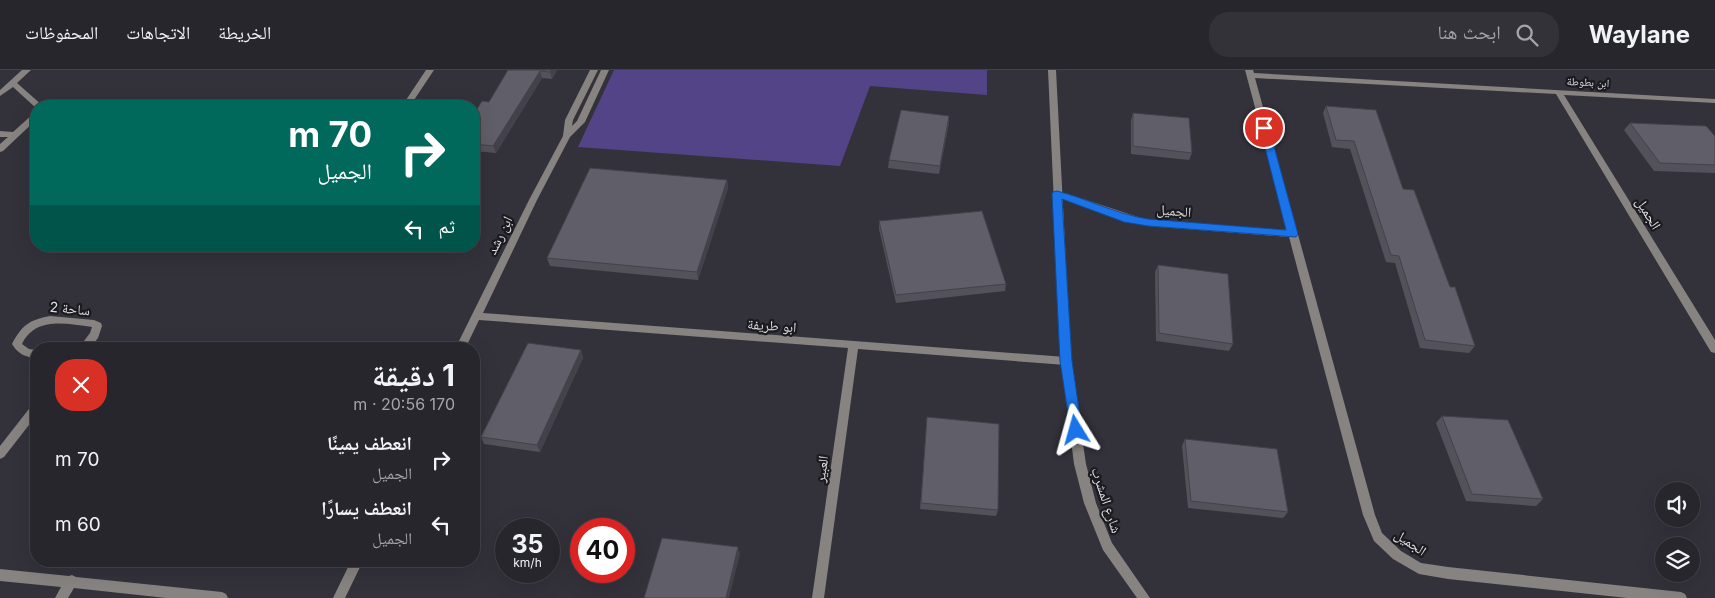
<!DOCTYPE html>
<html lang="ar">
<head>
<meta charset="utf-8">
<style>
  :root { --surface:#26262c; --page:#323238; --text:#f1f3f6; --muted:#a4a5a9; --line:#424348 }
  body { margin:0; font-family:Inter,"Noto Naskh Arabic",sans-serif; background:var(--page); color:var(--text); direction:rtl; height:100vh; display:flex; flex-direction:column; font-size:19px; white-space:nowrap }
  * { box-sizing:border-box; margin:0 }
  p { font-size:16px; color:var(--muted) }
  .icon { flex:none; width:28px; height:28px; fill:none; stroke:currentColor; stroke-width:2; stroke-linecap:round; stroke-linejoin:round }
  .map { position:relative; flex:1; overflow:hidden; direction:ltr }
  .side { position:absolute; left:30px; top:272px; width:450px; height:225px; display:flex; flex-direction:column; background:var(--surface); border-radius:20px; box-shadow:0 5px 20px #0002,0 0 0 1px var(--line); direction:rtl }
  .side>* { flex:none }
  .hud { position:absolute; left:30px; top:30px; width:450px; height:152px; border-radius:20px; box-shadow:0 5px 20px #0002,0 0 0 1px var(--line); direction:rtl; background:#00695c; color:#fff; overflow:hidden }
  .fabs { position:absolute; left:1655px; top:412px; display:grid; gap:10px }
  .fabs a { display:grid; place-items:center; width:45px; height:45px; border-radius:50%; background:var(--surface); box-shadow:0 5px 20px #0002,0 0 0 1px var(--line); font-size:25px }
  .speed { position:absolute; left:495px; top:448px; display:flex; gap:10px; font-size:25px; font-weight:700; text-align:center }
  .speed>* { display:grid; place-content:center; width:65px; height:65px; border-radius:50%; background:var(--surface); box-shadow:0 5px 20px #0002,0 0 0 1px var(--line); line-height:1 }
  .speed small { font-size:12px; font-weight:400 }
  .speed .limit { border:8px solid #d22; background:#fff; color:#111 }
  .pin { position:absolute; display:grid; place-items:center; width:42px; height:42px; color:#fff; margin:-21px; border:2px solid #fff; border-radius:50%; box-shadow:0 1px 5px #0007 }
  .me { position:absolute; width:55px; margin:-28px; rotate:352deg; stroke-linejoin:round; filter:drop-shadow(0 0 4px #0008) }
  .turn { display:flex; align-items:center; gap:18px; height:105px; padding:0 25px; font-size:22px }
  .turn .icon { width:65px; height:65px; stroke-width:2.5 }
  .turn b { display:block; font-size:35px; line-height:42px }
  .then { display:flex; align-items:center; height:48px; padding:0 25px; background:#0003; gap:10px; font-size:19px }
  .round { display:grid; place-items:center; flex:none; width:52px; height:52px; border-radius:20px; background:var(--page) }
  .overview { display:flex; align-items:center; justify-content:space-between; height:85px; padding:0 25px }
  h1 { font-size:30px; font-weight:700; line-height:38px }
  ul { padding:0; list-style:none }
  li { display:flex; align-items:center; gap:15px; height:65px; padding:0 25px }
  li div { flex:1 }
  li b { display:block; font-size:19px }
  li em { font-style:normal }
  header { display:flex; align-items:center; gap:30px; box-sizing:border-box; height:70px; padding:0 25px; background:var(--surface); border-bottom:1px solid var(--line) }
  header strong { font-size:24px }
  nav { display:flex; gap:28px; margin-inline-start:auto; font-size:18px }
  .search { width:350px; height:45px; background:var(--page); display:flex; align-items:center; gap:12px; box-sizing:border-box; padding:0 18px; border-radius:20px; color:var(--muted); font-size:19px }
  .map>svg:first-child { display:block }
  .green { fill:#534487 }
  .lines { fill:none; stroke-linecap:round; stroke-linejoin:round }
  .minor { fill:#878380; fill-rule:evenodd }
  .tertiary { fill:#878380; fill-rule:evenodd }
  .wall { fill:#53525a }
  .shaded-wall { fill:#43424a }
  .building { fill:#605f69; stroke:#43424a }
  .route { fill:#1a73e8; stroke:#114b97 }
  .labels { text-anchor:middle; dominant-baseline:central; stroke-width:4.5; stroke-linejoin:round; paint-order:stroke }
  .far-street-label { font-size:11px; fill:#dedde3; stroke:#1b1b1f }
  .street-label { font-size:14px; fill:#dedde3; stroke:#1b1b1f }
</style>
</head>
<body>
<header>
<strong>Waylane</strong>
<div class="search"><svg class="icon" aria-label="search" viewBox="0 0 24 24"><circle cx="10" cy="10" r="6"/><path d="M15 15l6 6"/></svg>ابحث هنا</div>
<nav><a>الخريطة</a><a>الاتجاهات</a><a>المحفوظات</a></nav>
</header>
<div class="map">
<svg width="1715" height="528" viewBox="0 0 1715 528">
  <rect width="100%" height="100%" fill="#33323b"/>
  <path class="green" d="M 614,0 L 987,0 L 987,25 L 870,16 L 840,96 L 578,77 Z"/>
  <g class="lines">
    <path class="minor" d="M 22,0 L 31,0 L 17,13 L 43,36 L 36,36 L 36,38 L 13,17 L 0,26 L 0,20 Z
      M 426,0 L 434,0 L 410,36 L 402,36 Z
      M 590,0 L 598,0 L 573,50 L 572,56 L 577,51 L 601,0 L 609,0 L 585,52 L 570,67 L 537,130 L 483,243 L 1066,287 L 1070,288 L 1071,291 L 1070,294 L 1066,295 L 858,279 L 824,528 L 812,528 L 848,278 L 479,250 L 465,279 L 455,279 L 529,130 L 563,66 L 565,50 Z
      M 1245,0 L 1253,0 L 1254,3 L 1715,29 L 1715,33 L 1564,25 L 1715,270 L 1715,283 L 1711,282 L 1556,24 L 1255,8 L 1375,445 L 1382,463 L 1401,481 L 1421,493 L 1448,497 L 1681,522 L 1685,524 L 1687,528 L 1627,528 L 1448,509 L 1419,504 L 1393,489 L 1374,471 L 1363,445 L 1289,167 L 1147,156 L 1054,126 L 1053,124 L 1057,121 L 1068,124 L 1147,150 L 1288,160 Z
      M 33,44 L 36,44 L 36,50 L 3,81 L 0,82 L 0,74 L 8,67 L 0,67 L 0,61 L 13,62 Z
      M 50,246 L 94,250 L 101,253 L 102,256 L 98,268 L 89,279 L 78,279 L 90,263 L 92,257 C 66,254 36,246 22,274 L 29,279 L 36,280 L 36,288 C 25,287 18,284 12,274 C 22,255 29,250 50,246 Z
      M 36,334 L 36,346 L 4,387 L 0,389 L 0,376 L 32,335 Z
      M 351,491 L 363,491 L 345,528 L 333,528 Z
      M 0,499 L 69,506 L 72,505 L 76,507 L 222,522 L 226,524 L 228,528 L 166,528 L 74,518 L 68,528 L 55,528 L 61,517 L 0,511 Z"/>
    <path class="tertiary" d="M 1048,0 L 1056,0 L 1071,291 L 1086,394 L 1096,433 L 1112,473 L 1150,528 L 1137,528 L 1103,480 L 1084,433 L 1074,394 L 1061,291 Z"/>
  </g>
  <path class="wall" d="M 508,0 L 557,0 L 552,9 L 542,8 L 496,83 L 474,81 L 474,44 L 489,32 Z
    M 1326,36 L 1403,119 L 1450,217 L 1475,276 L 1469,283 L 1420,278 L 1395,193 L 1386,192 L 1350,79 L 1332,77 L 1323,43 Z
    M 1133,43 L 1192,83 L 1189,90 L 1131,84 L 1131,50 Z
    M 949,46 L 949,53 L 939,104 L 888,98 L 889,90 Z
    M 1630,53 L 1715,66 L 1715,103 L 1654,101 L 1624,60 Z
    M 727,110 L 728,118 L 698,210 L 550,196 L 547,188 Z
    M 879,151 L 1006,214 L 1005,221 L 896,233 L 879,159 Z
    M 1158,195 L 1233,274 L 1229,281 L 1156,271 L 1155,202 Z
    M 581,280 L 583,288 L 540,382 L 484,374 L 481,367 Z
    M 1442,346 L 1543,429 L 1536,436 L 1466,431 L 1436,353 Z
    M 927,347 L 998,440 L 996,446 L 920,439 Z
    M 1185,369 L 1288,442 L 1283,448 L 1188,438 L 1182,376 Z"/>
  <path class="shaded-wall" d="M 551,0 L 557,0 L 552,9 L 550,2 Z
    M 540,1 L 542,8 L 496,83 L 493,76 Z
    M 949,46 L 949,53 L 939,104 L 940,96 Z
    M 727,110 L 728,118 L 698,210 L 697,202 Z
    M 581,280 L 583,288 L 540,382 L 537,375 Z
    M 738,477 L 740,484 L 729,528 L 726,528 Z"/>
  <path class="building" d="M 508,0 L 551,0 L 550,2 L 540,1 L 493,76 L 474,74 L 474,44 L 482,31 L 489,32 Z
    M 1326,36 L 1376,40 L 1403,119 L 1414,120 L 1450,217 L 1455,217 L 1475,276 L 1425,270 L 1399,186 L 1391,185 L 1354,71 L 1336,70 Z
    M 901,40 L 949,46 L 940,96 L 889,90 Z
    M 1133,43 L 1189,48 L 1192,83 L 1133,76 Z
    M 1630,53 L 1706,56 L 1715,66 L 1715,95 L 1660,93 Z
    M 590,98 L 727,110 L 697,202 L 547,188 Z
    M 982,141 L 1006,214 L 896,225 L 879,151 Z
    M 1158,195 L 1228,204 L 1233,274 L 1159,263 Z
    M 528,273 L 581,280 L 537,375 L 481,367 Z
    M 1442,346 L 1508,350 L 1543,429 L 1472,424 Z
    M 927,347 L 999,354 L 998,440 L 921,433 Z
    M 1185,369 L 1277,379 L 1288,442 L 1191,431 Z
    M 662,468 L 738,477 L 726,528 L 644,528 Z"/>
  <path class="route" d="M 1264,55 L 1269,58 L 1298,164 L 1296,167 L 1148,156 L 1124,152 L 1062,129 L 1072,291 L 1082,360 L 1080,363 L 1076,365 L 1071,363 L 1060,291 L 1052,124 L 1053,122 L 1057,121 C 1088,129 1116,144 1148,149 L 1286,160 L 1260,58 Z"/>
  <g class="labels">
    <g class="far-street-label">
      <text transform="translate(1588 12) rotate(3)">ابن بطوطة</text>
    </g>
    <g class="street-label">
      <text transform="translate(1174 140) rotate(5)">الجميل</text>
      <text transform="translate(1649 143) rotate(59)">الجميل</text>
      <text transform="translate(499 165) rotate(-64)">ابن رشد</text>
      <text transform="translate(70 238) rotate(5)">ساحة 2</text>
      <text transform="translate(772 255) rotate(4)">ابو طريفة</text>
      <text transform="translate(821 399) rotate(-82)">العبير</text>
      <text transform="translate(1107 430) rotate(72)">شارع المشرب</text>
      <text transform="translate(1411 472) rotate(34)">الجميل</text>
    </g>
  </g>
</svg>
<div class="fabs">
<a><svg class="icon" aria-label="sound" viewBox="0 0 24 24"><path d="M4 9h4l5-4v14l-5-4H4zM17 9q2 3 0 6"/></svg></a>
<a><svg class="icon" aria-label="layers" viewBox="0 0 24 24"><path d="M12 4l9 5-9 5-9-5zM3 14l9 5 9-5"/></svg></a>
</div>
<div class="speed"><div>35<small>km/h</small></div><div class="limit">40</div></div>
<div class="pin" style="left:1264px;top:58px;background:#d93025"><svg class="icon" aria-label="arrive" viewBox="0 0 24 24"><path d="M6 21V4h12l-3 4 3 4H6"/></svg></div>
<svg class="me" style="left:1076px;top:360px" viewBox="-20 -20 40 40"><path d="M0-17L14 15 0 8-14 15z" fill="#1a73e8" stroke="#fff" stroke-width="4"/></svg>
<div class="hud">
<div class="turn"><svg class="icon" aria-label="right" viewBox="0 0 24 24"><path d="M7 20v-9h11M14 6l5 5-5 5"/></svg><div><b>70 m</b>الجميل</div></div>
<div class="then">ثم<svg class="icon" aria-label="left" viewBox="0 0 24 24"><path d="M17 20v-9H6M10 6l-5 5 5 5"/></svg></div>
</div>
<section class="side">
<div class="overview"><div><h1>1 دقيقة</h1><p>170 m · 20:56</p></div><a class="round" style="background:#d93025;color:#fff"><svg class="icon" aria-label="close" viewBox="0 0 24 24"><path d="M6 6l12 12M18 6L6 18"/></svg></a></div>
<ul>
<li><svg class="icon" aria-label="right" viewBox="0 0 24 24"><path d="M7 20v-9h11M14 6l5 5-5 5"/></svg><div><b>انعطف يمينًا</b><p>الجميل</p></div><em>70 m</em></li>
<li><svg class="icon" aria-label="left" viewBox="0 0 24 24"><path d="M17 20v-9H6M10 6l-5 5 5 5"/></svg><div><b>انعطف يسارًا</b><p>الجميل</p></div><em>60 m</em></li>
</ul>
</section>
</div>
</body>
</html>
